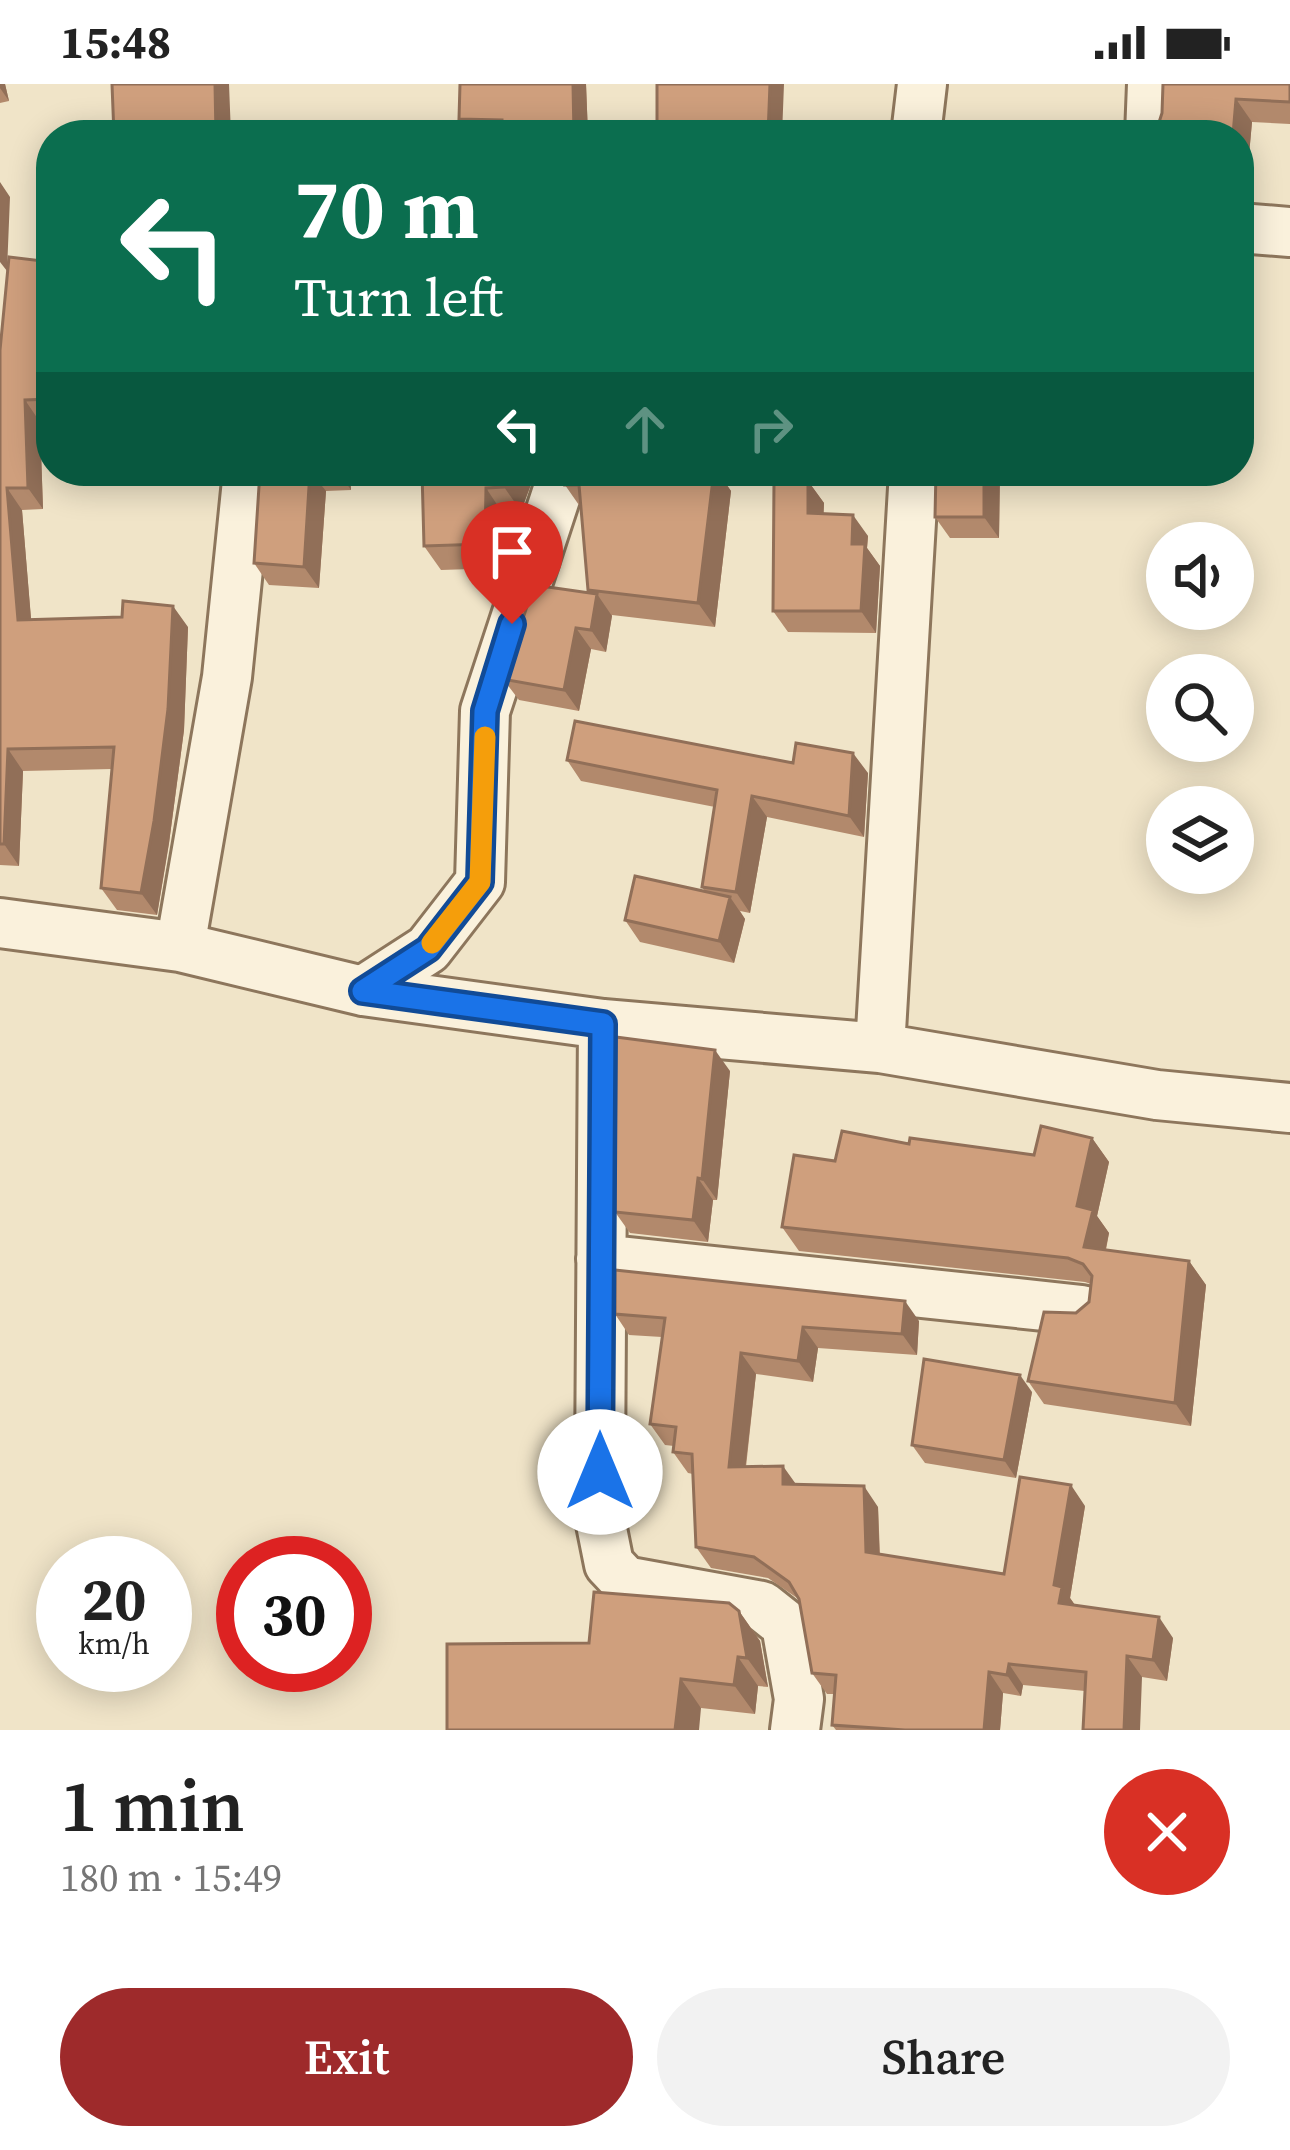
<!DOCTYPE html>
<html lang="en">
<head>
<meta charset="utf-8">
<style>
  :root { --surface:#fff; --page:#f2f2f2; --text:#222; --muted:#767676; --accent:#9e2a2b }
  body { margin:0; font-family:"Source Serif 4",serif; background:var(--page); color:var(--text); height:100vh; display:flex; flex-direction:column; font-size:45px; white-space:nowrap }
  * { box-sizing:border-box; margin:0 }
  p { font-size:39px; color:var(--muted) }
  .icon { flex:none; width:66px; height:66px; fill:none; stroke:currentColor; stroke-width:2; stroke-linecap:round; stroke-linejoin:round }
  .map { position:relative; height:1646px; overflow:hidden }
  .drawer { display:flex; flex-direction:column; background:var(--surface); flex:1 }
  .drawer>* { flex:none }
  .top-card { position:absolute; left:36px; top:36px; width:1218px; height:366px; border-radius:48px; box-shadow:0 6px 30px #0003; background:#0b6e4f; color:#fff; overflow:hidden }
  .controls { position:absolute; left:1146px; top:438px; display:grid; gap:24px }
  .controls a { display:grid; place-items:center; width:108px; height:108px; border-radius:50%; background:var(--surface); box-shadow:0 6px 30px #0003; font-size:60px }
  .speed { position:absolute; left:36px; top:1452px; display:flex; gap:24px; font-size:60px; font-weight:700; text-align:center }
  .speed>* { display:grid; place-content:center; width:156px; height:156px; border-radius:50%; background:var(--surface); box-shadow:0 6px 30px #0003; line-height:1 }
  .speed small { font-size:30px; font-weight:400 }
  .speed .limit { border:18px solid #d22; background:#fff; color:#111 }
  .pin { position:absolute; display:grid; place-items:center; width:102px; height:102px; color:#fff; margin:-123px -51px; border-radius:50% 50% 50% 0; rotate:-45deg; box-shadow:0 0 12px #0007 }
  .pin .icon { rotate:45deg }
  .me { position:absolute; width:132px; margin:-66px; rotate:0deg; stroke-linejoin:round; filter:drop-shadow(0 0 9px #0008) }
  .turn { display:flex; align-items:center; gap:42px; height:252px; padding:0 60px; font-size:54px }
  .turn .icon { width:156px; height:156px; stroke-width:2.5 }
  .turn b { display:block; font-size:84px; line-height:102px }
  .lanes { display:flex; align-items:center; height:114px; padding:0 60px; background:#0003; justify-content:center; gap:60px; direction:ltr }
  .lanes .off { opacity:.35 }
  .round { display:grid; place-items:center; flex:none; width:126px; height:126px; border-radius:63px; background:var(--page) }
  .headline { display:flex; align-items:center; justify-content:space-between; height:204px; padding:0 60px }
  h1 { font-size:72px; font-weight:600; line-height:90px }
  .primary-button { display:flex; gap:24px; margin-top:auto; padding:24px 60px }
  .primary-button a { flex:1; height:138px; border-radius:72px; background:var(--accent); color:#fff; font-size:48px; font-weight:600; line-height:138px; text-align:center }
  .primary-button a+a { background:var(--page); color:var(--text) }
  .status { display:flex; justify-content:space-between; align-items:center; height:84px; padding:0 60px; background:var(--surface); direction:ltr }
  .status svg { height:33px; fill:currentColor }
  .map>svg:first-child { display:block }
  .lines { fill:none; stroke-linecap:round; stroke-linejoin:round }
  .minor-casing { stroke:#8d765c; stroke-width:54 }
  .minor { stroke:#faf1dc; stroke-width:48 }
  .wall { fill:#b2896c }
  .shaded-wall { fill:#916f58 }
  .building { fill:#cf9f7d; stroke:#916f58; stroke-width:3 }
  .route-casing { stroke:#114b97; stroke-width:30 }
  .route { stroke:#1a73e8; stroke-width:21 }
  .slow { stroke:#f59e0b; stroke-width:21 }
</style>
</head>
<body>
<div class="status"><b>15:48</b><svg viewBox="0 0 49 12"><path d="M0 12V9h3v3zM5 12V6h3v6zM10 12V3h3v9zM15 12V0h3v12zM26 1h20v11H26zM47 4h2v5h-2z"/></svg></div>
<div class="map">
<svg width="1290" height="1646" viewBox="0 0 1290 1646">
  <rect width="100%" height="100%" fill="#f0e4c8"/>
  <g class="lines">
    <defs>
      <path id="minor" d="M 916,51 L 922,0
        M 1150,51 L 1152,0
        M 1239,144 L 1290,148
        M 0,839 L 180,863 L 363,907 L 603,940 L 880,964 L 1157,1011 L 1290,1024
        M 180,863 L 227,593 L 248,387
        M 363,907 L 428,865 L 480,798 L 485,627 L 564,387
        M 603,940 L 600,1388 L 601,1440 L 609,1480 L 625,1497 L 762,1522 L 786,1541 L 799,1615 L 795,1646
        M 880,964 L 914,387
        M 601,1175 L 1082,1226"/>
    </defs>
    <use href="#minor" class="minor-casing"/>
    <use href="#minor" class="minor"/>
  </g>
  <path class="wall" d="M 0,0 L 5,0 L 9,17 L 0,19 Z
    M 460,0 L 586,0 L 588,51 L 470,51 L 459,35 Z
    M 1290,0 L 1290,40 L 1252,38 L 1248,82 L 1239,81 L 1239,51 L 1162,29 Z
    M 51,178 L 51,338 L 40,338 L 43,425 L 22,426 L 31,536 L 188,543 L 184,646 L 169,759 L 157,831 L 117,826 L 101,804 L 112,685 L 23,687 L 19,782 L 0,781 L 0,266 Z
    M 260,387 L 536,387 L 521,427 L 502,428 L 502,484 L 441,486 L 424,462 L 422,391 L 350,394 L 351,406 L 326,407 L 319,504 L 269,501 L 254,479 Z
    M 568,387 L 717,387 L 731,407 L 715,543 L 612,531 L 606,568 L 591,565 L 579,627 L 519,616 L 503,595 L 590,509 L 588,506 L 581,424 L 565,401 Z
    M 1000,387 L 999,454 L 950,454 L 935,433 Z
    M 808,397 L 824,419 L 823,430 L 868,452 L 867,464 L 880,482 L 876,549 L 788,548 L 773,527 Z
    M 567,676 L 793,679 L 868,689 L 864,753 L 767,733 L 750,829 L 740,827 L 745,835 L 734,879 L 640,858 L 625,836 L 705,808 L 702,803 L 715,723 L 581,697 Z
    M 730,987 L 717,1116 L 713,1116 L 708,1158 L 630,1149 L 615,1128 Z
    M 1092,1054 L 1109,1078 L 1097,1132 L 1109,1149 L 1106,1166 L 1189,1177 L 1206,1201 L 1191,1342 L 1044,1320 L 1028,1297 L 1076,1229 L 1089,1218 L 1091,1200 L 1085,1198 L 799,1167 L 782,1143 L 835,1077 L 909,1060 L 1034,1071 Z
    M 615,1230 L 919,1237 L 917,1271 L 818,1264 L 813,1298 L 756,1290 L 746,1383 L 795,1400 L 878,1423 L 880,1470 L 1004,1490 L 1085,1422 L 1070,1514 L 1075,1521 L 1173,1554 L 1167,1597 L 1142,1593 L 1085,1607 L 1023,1601 L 1021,1612 L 1003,1609 L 1000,1646 L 836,1646 L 832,1641 L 834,1610 L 827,1610 L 812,1589 L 800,1516 L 768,1494 L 711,1484 L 696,1463 L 693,1390 L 688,1389 L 673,1368 L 674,1362 L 665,1361 L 650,1340 L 662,1253 L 629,1251 Z
    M 1032,1308 L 1016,1394 L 925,1379 L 912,1361 Z
    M 739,1527 L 760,1557 L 768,1603 L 758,1602 L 755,1630 L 701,1624 L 589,1559 Z"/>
  <path class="shaded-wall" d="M 0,0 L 5,0 L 9,17 L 0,4 Z
    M 215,0 L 229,0 L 231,51 L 216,51 Z
    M 573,0 L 586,0 L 588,51 L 574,51 Z
    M 770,0 L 784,0 L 782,51 L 768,51 Z
    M 1236,15 L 1252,38 L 1248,82 L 1239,69 L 1239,51 L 1233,51 Z
    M 0,98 L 10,113 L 7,187 L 0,178 Z
    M 25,316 L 40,338 L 43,425 L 28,404 Z
    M 310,387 L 326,407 L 319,504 L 304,483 Z
    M 338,387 L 346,387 L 350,394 L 351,406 Z
    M 510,387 L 536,387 L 521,427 L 504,403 Z
    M 714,387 L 717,387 L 731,407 L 715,543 L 698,519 Z
    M 984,387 L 1000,387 L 999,454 L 984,433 Z
    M 808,397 L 824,419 L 823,451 L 808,429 Z
    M 7,404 L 22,426 L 33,558 L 18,536 Z
    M 486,404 L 502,428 L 502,484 L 485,460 Z
    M 853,431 L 868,452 L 867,464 L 880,482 L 876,549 L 861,527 L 852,460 Z
    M 597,510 L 612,532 L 606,568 L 591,546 Z
    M 173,522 L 188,543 L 184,646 L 169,759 L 157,831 L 141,809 Z
    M 576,544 L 591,565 L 579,627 L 564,606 Z
    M 8,665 L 23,687 L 19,782 L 4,760 Z
    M 853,669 L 868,689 L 864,753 L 849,732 Z
    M 752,712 L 767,733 L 750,829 L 736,808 Z
    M 730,813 L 745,835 L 734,879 L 719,857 Z
    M 715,966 L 730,987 L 717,1116 L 702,1095 Z
    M 1092,1054 L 1109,1078 L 1097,1132 L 1109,1149 L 1101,1187 L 1084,1163 L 1077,1122 Z
    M 698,1094 L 713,1116 L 708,1158 L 693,1136 Z
    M 1189,1177 L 1206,1201 L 1191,1342 L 1175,1319 Z
    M 905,1217 L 919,1237 L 917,1271 L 902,1250 Z
    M 803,1243 L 818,1264 L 813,1298 L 798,1277 Z
    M 741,1269 L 756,1290 L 743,1404 L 729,1383 Z
    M 1020,1291 L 1032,1308 L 1016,1394 L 1004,1376 Z
    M 783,1382 L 798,1403 L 783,1400 Z
    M 1071,1401 L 1085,1422 L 1070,1514 L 1077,1524 L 1059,1519 L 1054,1501 Z
    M 864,1402 L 878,1423 L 880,1489 L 866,1468 Z
    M 739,1527 L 760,1557 L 768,1603 L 747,1574 Z
    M 1159,1533 L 1173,1554 L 1167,1597 L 1153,1576 Z
    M 1127,1572 L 1142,1593 L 1140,1646 L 1124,1646 Z
    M 738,1573 L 758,1602 L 755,1630 L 734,1601 Z
    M 1009,1580 L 1023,1601 L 1021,1612 L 1007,1591 Z
    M 989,1588 L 1003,1609 L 1000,1646 L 984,1646 Z
    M 681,1595 L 701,1624 L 699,1646 L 675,1646 Z"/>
  <path class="building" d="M 112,0 L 215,0 L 216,51 L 114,51 Z
    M 460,0 L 573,0 L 574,51 L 502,51 L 502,36 L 459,35 Z
    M 657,0 L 770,0 L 768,51 L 657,51 Z
    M 1163,0 L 1290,0 L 1290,18 L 1236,15 L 1233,51 L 1155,51 L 1162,29 Z
    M 9,173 L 51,178 L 51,315 L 25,316 L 28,404 L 7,404 L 18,536 L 122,533 L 123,517 L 173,522 L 168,625 L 154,737 L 141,809 L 101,804 L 114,663 L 8,665 L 4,760 L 0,760 L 0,266 Z
    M 260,387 L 310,387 L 304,483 L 254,479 Z
    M 422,387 L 510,387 L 504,403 L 486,404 L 485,460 L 424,462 Z
    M 568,387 L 714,387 L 698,519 L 588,506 L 579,401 L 565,401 Z
    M 936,387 L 984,387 L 984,433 L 935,433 Z
    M 774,397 L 808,397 L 808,429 L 853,431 L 852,460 L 865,460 L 861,527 L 773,527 Z
    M 534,501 L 597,510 L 591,546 L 576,544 L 564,606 L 503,595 Z
    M 575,637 L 793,679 L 796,659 L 853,669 L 849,732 L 752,712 L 736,808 L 702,803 L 717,706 L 567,676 Z
    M 635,792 L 730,813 L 719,857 L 625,836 Z
    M 616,953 L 715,966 L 702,1095 L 698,1094 L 693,1136 L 615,1128 Z
    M 1041,1042 L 1092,1054 L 1077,1122 L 1093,1126 L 1084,1163 L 1189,1177 L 1175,1319 L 1028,1297 L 1044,1228 L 1076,1229 L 1089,1218 L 1092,1192 L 1083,1180 L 1068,1174 L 782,1143 L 794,1071 L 835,1077 L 842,1047 L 909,1060 L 910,1054 L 1034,1071 Z
    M 615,1186 L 905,1217 L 902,1250 L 803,1243 L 798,1277 L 741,1269 L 729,1383 L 783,1382 L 783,1400 L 864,1402 L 866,1468 L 1004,1490 L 1020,1393 L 1071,1401 L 1054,1501 L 1062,1503 L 1059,1519 L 1159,1533 L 1153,1576 L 1127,1572 L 1124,1646 L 1083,1646 L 1086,1588 L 1009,1580 L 1007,1591 L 989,1588 L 984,1646 L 905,1646 L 832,1641 L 836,1591 L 812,1589 L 799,1515 L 789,1498 L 754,1473 L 696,1463 L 692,1370 L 673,1368 L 676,1343 L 650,1340 L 665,1234 L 615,1230 Z
    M 924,1275 L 1020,1291 L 1004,1376 L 912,1361 Z
    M 594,1508 L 729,1519 L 739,1527 L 747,1574 L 738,1573 L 734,1601 L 681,1595 L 675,1646 L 447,1646 L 447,1560 L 589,1559 Z"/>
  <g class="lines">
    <defs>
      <path id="route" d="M 512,540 L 485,627 L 480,798 L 428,865 L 363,907 L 603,940 L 600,1388"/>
    </defs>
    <use href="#route" class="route-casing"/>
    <use href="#route" class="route"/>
    <path class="slow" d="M 432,859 L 480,798 L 485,653"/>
  </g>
</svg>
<div class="controls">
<a><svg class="icon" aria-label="sound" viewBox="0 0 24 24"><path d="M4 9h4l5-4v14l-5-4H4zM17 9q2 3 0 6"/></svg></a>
<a><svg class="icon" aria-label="search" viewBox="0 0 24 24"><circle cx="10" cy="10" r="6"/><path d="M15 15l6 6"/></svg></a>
<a><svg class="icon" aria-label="layers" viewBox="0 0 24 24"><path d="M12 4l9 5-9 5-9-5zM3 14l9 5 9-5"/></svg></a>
</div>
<div class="speed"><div>20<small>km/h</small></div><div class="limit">30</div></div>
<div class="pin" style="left:512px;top:540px;background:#d93025"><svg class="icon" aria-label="arrive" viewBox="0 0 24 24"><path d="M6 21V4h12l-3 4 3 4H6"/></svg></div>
<svg class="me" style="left:600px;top:1388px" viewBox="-20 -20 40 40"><circle r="19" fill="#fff"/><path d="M0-13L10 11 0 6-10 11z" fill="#1a73e8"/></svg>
<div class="top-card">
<div class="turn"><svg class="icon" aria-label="left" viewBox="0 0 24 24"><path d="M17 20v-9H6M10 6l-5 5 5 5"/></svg><div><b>70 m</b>Turn left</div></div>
<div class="lanes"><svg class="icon" aria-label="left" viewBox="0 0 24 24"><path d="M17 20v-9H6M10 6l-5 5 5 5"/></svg><svg class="icon off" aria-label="ahead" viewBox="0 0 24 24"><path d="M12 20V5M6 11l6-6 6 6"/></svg><svg class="icon off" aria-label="right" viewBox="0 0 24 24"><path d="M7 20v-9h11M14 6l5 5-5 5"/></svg></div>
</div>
</div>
<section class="drawer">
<div class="headline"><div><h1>1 min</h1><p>180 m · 15:49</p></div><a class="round" style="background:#d93025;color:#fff"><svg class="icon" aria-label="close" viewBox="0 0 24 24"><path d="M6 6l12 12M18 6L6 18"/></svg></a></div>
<div class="primary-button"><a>Exit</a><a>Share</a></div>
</section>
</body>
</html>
